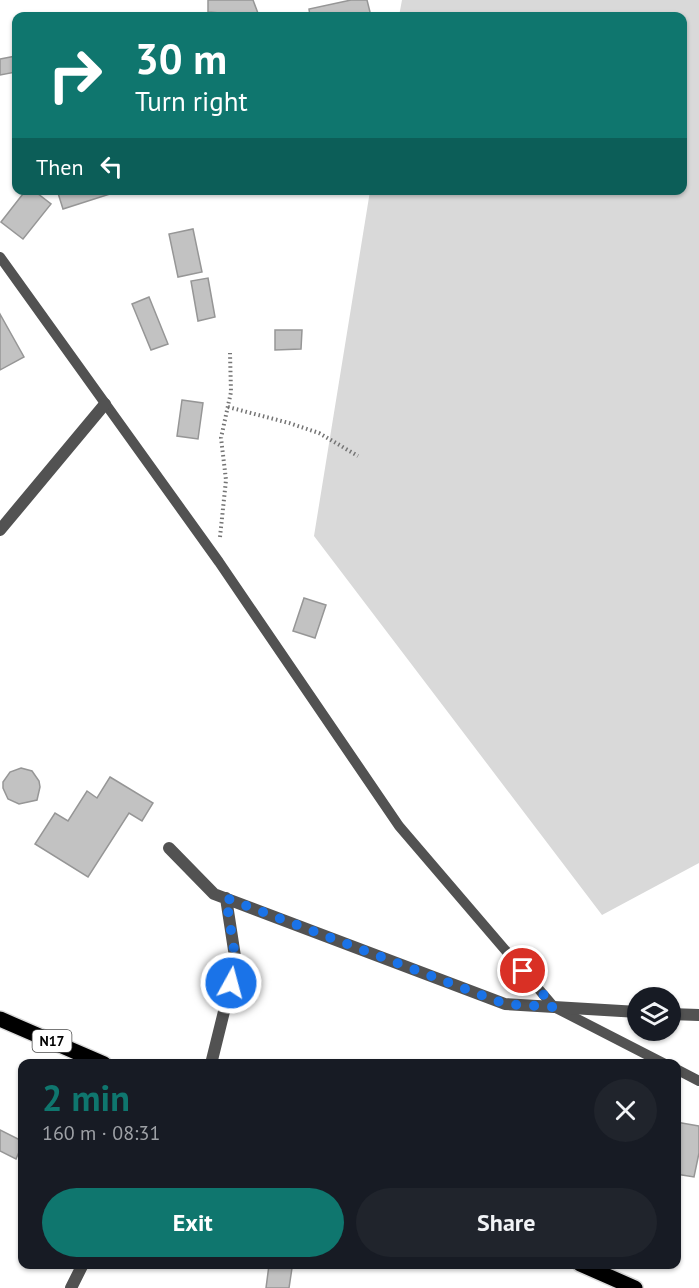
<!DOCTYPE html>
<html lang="en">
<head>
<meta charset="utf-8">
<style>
  :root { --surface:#171b24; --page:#20242c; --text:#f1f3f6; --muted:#9ea1a6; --accent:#0f766e }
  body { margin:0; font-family:"PT Sans",sans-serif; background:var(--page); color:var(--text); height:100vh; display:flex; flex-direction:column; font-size:22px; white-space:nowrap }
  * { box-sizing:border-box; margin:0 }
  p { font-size:20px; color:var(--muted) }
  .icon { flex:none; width:33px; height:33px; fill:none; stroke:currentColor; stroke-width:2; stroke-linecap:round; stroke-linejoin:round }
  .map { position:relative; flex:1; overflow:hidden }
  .sheet { position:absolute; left:18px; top:1059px; width:663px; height:210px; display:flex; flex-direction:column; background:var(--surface); border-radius:12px; box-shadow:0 2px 4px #0004 }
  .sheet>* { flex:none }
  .banner { position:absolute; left:12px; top:12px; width:675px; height:183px; border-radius:12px; box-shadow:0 2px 4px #0004; background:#0f766e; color:#fff; overflow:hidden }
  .tools { position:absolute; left:627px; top:987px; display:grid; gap:12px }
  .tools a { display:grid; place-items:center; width:54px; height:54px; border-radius:50%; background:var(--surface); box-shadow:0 2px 4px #0004; font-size:30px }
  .pin { position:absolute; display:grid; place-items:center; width:51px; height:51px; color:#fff; margin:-26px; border:3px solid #fff; border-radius:50%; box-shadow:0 2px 6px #0007 }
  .me { position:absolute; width:66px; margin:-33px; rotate:7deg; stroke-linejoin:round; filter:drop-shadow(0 0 4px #0008) }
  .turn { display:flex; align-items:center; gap:21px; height:126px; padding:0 24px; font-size:27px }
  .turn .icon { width:78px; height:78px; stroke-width:2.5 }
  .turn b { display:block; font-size:42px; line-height:51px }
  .then { display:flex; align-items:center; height:57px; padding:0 24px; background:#0003; gap:12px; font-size:22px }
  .round { display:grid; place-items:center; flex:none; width:63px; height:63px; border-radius:32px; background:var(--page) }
  .summary { display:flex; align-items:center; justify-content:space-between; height:102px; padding:0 24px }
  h1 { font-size:36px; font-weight:800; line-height:45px; color:var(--accent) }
  .button { display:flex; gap:12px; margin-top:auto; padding:12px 24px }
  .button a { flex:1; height:69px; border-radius:36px; background:var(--accent); color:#fff; font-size:24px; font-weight:800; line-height:69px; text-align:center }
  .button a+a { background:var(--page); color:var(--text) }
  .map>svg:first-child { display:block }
  .green { fill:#d9d9d9 }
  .building { fill:#c2c2c2; stroke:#969696; stroke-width:1.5 }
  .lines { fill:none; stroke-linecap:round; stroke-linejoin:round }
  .primary-casing { stroke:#dbdbdb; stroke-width:18 }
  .path { stroke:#747474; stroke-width:4; stroke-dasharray:1.5 3; stroke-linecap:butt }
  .lane { stroke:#525252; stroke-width:10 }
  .street { stroke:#525252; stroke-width:12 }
  .primary { stroke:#000; stroke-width:15 }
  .route { stroke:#1a73e8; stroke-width:10; stroke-dasharray:0 18 }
  .labels { text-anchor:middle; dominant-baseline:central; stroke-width:5; stroke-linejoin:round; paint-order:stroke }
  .shield { fill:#fff; stroke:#4c4c4c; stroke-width:1.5 }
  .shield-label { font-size:14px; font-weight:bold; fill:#000 }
</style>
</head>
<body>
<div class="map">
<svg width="699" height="1288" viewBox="0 0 699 1288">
  <rect width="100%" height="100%" fill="#fff"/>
  <path class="green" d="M 402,0 L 699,0 L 699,863 L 602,915 L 314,536 L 370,191 L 682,190 L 682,16 L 399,16 Z"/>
  <path class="building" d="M 208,0 L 253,0 L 259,16 L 208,12 Z
    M 351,0 L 367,0 L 371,16 L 310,16 L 309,9 Z
    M 16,56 L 16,72 L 0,75 L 0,59 Z
    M 26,190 L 33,190 L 51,204 L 23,239 L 1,222 Z
    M 57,190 L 110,190 L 110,194 L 63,209 Z
    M 193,229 L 202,272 L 178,277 L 169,234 Z
    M 208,278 L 215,317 L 198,321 L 191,281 Z
    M 149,297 L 168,344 L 151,350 L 132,304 Z
    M 0,314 L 24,357 L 0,370 Z
    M 275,330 L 302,330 L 301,349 L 275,350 Z
    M 182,400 L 203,403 L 198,439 L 177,436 Z
    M 304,598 L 326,605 L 315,638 L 293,631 Z
    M 21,768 L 32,771 L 39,781 L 40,787 L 37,800 L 19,804 L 8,799 L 3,788 L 3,782 L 10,772 Z
    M 110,777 L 153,803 L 142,821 L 129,813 L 88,877 L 35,844 L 55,813 L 68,821 L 87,791 L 97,798 Z
    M 676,1122 L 699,1126 L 699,1153 L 694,1177 L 676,1174 Z
    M 0,1130 L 22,1141 L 22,1145 L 16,1159 L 0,1151 Z
    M 269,1265 L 292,1268 L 289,1288 L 266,1288 Z"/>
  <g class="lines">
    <defs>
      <path id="primary" d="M 0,1019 L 104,1064
        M 580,1264 L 635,1288"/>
    </defs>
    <use href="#primary" class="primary-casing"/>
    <path class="path" d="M 228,407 L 289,423 L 319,433 L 358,456
      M 220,537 L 226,480 L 221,438 L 231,392 L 230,353"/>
    <path class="lane" d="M 0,257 L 219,562 L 399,826 L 554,1007 L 665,1064
      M 676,1069 L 699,1081"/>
    <path class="street" d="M 0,530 L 105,404
      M 169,848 L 214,894 L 505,1004 L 638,1012
      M 670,1014 L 699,1015
      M 211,1064 L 236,963 L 226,898
      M 71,1288 L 83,1264"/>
    <use href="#primary" class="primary"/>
  </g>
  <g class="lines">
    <path class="route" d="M 231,983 L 236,963 L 226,898 L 505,1004 L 554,1007 L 523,971"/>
  </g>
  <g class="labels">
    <rect class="shield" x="32.5" y="1030" width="39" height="22" rx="4.5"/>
    <g class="shield-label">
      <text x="52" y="1041">N17</text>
    </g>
  </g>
</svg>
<div class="tools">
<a><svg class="icon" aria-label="layers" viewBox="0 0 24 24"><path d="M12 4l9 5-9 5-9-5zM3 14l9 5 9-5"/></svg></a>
</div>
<div class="pin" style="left:523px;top:971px;background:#d93025"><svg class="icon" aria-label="arrive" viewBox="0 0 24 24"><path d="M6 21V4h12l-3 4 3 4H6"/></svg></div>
<svg class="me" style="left:231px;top:983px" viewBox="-20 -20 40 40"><circle r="17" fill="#1a73e8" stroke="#fff" stroke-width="3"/><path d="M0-11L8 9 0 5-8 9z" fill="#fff"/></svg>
<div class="banner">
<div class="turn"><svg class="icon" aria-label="right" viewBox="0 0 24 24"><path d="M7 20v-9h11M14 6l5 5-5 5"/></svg><div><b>30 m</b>Turn right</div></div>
<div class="then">Then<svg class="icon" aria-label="left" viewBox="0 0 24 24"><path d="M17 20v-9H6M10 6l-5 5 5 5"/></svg></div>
</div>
<section class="sheet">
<div class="summary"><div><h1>2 min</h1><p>160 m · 08:31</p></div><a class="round"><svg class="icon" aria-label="close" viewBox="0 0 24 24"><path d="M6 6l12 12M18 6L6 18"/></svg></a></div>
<div class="button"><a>Exit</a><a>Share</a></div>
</section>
</div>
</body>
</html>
